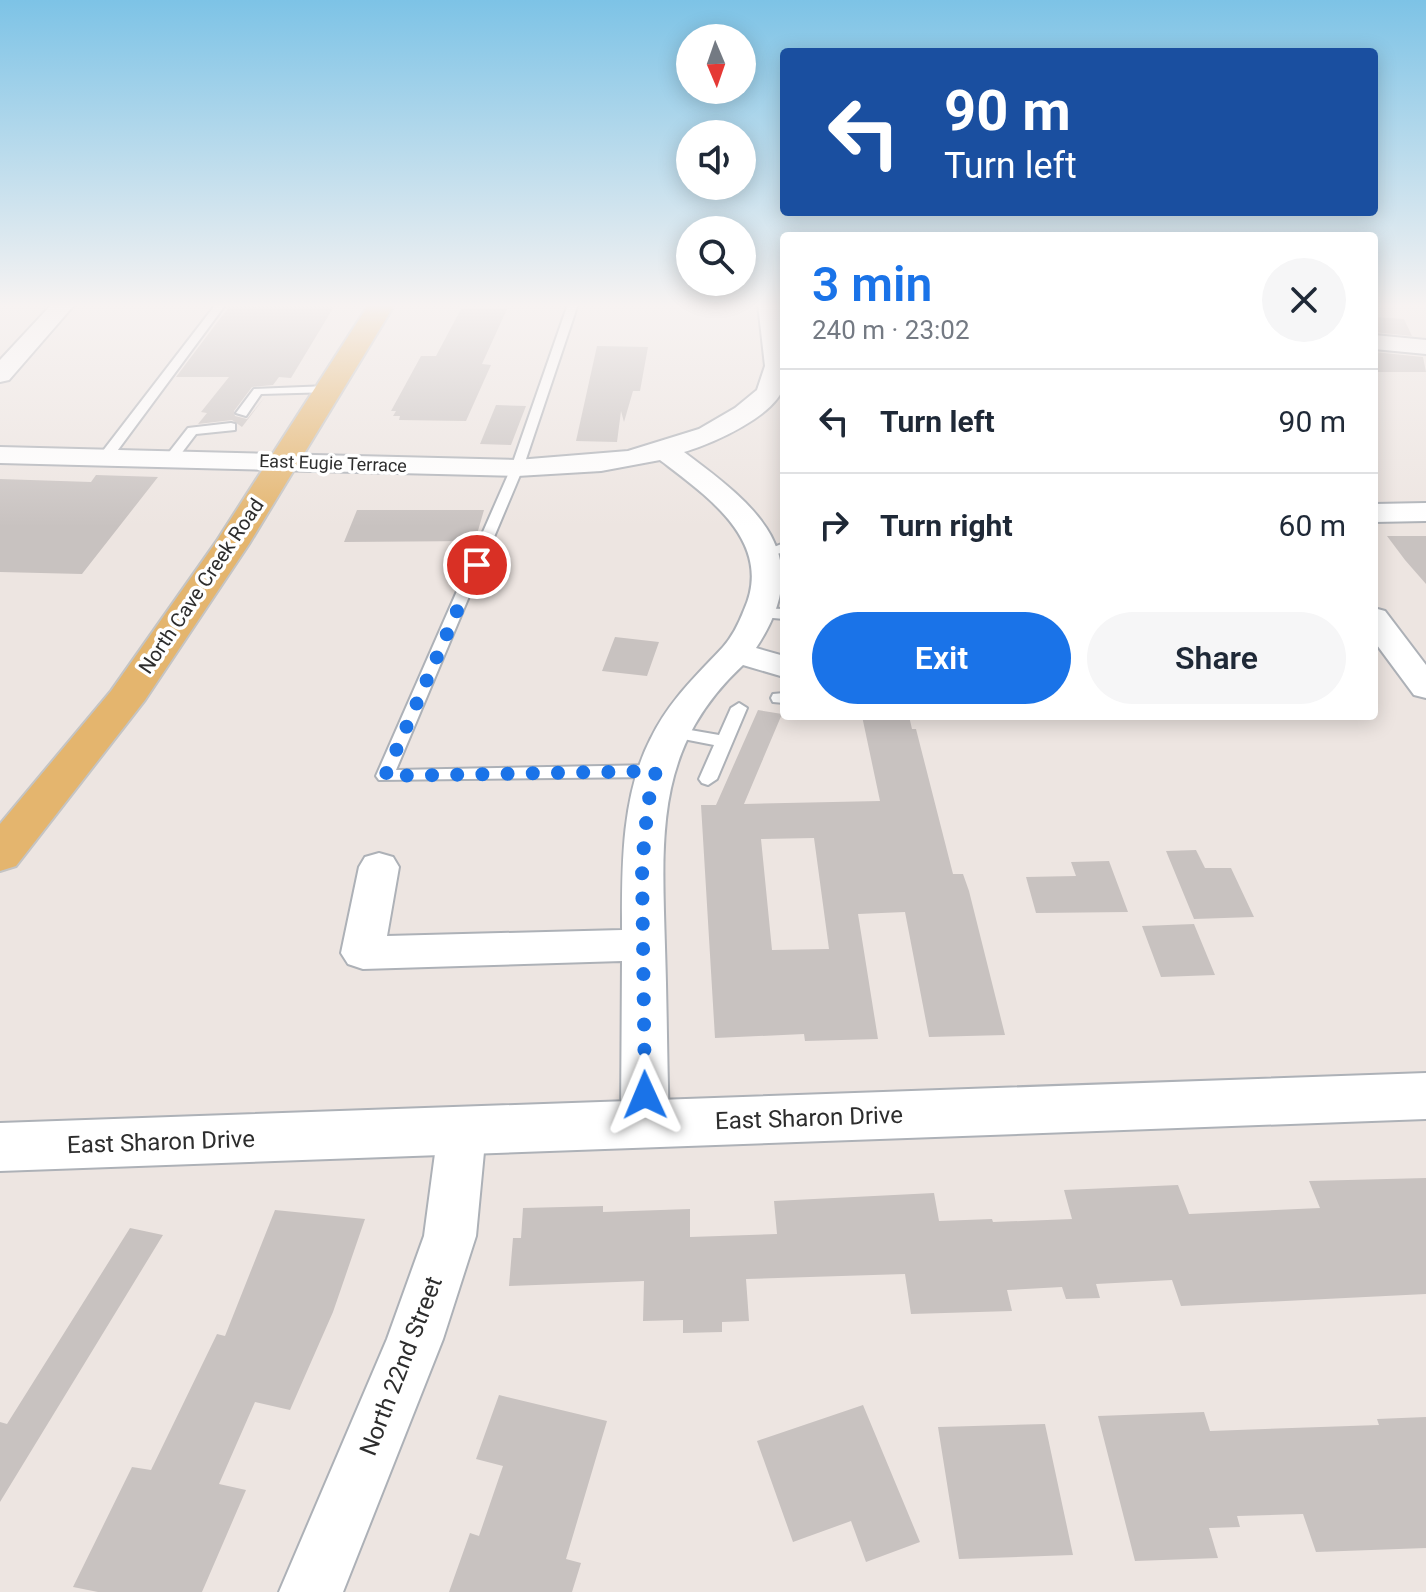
<!DOCTYPE html>
<html lang="en">
<head>
<meta charset="utf-8">
<style>
  :root { --surface:#fff; --page:#f6f6f7; --text:#1f2937; --muted:#747a83; --line:#e0e1e3; --accent:#1a73e8 }
  body { margin:0; font-family:Roboto,sans-serif; background:var(--page); color:var(--text); height:100vh; display:flex; flex-direction:column; font-size:30px; white-space:nowrap }
  * { box-sizing:border-box; margin:0 }
  p { font-size:26px; color:var(--muted) }
  .icon { flex:none; width:44px; height:44px; fill:none; stroke:currentColor; stroke-width:2; stroke-linecap:round; stroke-linejoin:round }
  .map { position:relative; flex:1; overflow:hidden }
  .drawer { position:absolute; left:780px; top:232px; width:598px; height:488px; display:flex; flex-direction:column; background:var(--surface); border-radius:8px; box-shadow:0 4px 20px #0003 }
  .drawer>* { flex:none }
  .guide { position:absolute; left:780px; top:48px; width:598px; height:168px; border-radius:8px; box-shadow:0 4px 20px #0003; background:#1a4fa0; color:#fff; overflow:hidden }
  .needle { width:52px; rotate:178deg }
  .tools { position:absolute; left:676px; top:24px; display:grid; gap:16px }
  .tools a { display:grid; place-items:center; width:80px; height:80px; border-radius:50%; background:var(--surface); box-shadow:0 4px 20px #0003; font-size:40px }
  .pin { position:absolute; display:grid; place-items:center; width:68px; height:68px; color:#fff; margin:-34px; border:4px solid #fff; border-radius:50%; box-shadow:0 2px 8px #0007 }
  .me { position:absolute; width:88px; margin:-44px; rotate:359deg; stroke-linejoin:round; filter:drop-shadow(0 0 6px #0008) }
  .turn { display:flex; align-items:center; gap:28px; height:168px; padding:0 32px; font-size:36px }
  .turn .icon { width:104px; height:104px; stroke-width:2.5 }
  .turn b { display:block; font-size:56px; line-height:68px }
  .round { display:grid; place-items:center; flex:none; width:84px; height:84px; border-radius:42px; background:var(--page) }
  .head { display:flex; align-items:center; justify-content:space-between; height:136px; padding:0 32px }
  h1 { font-size:48px; font-weight:600; line-height:60px; color:var(--accent) }
  .action { display:flex; gap:16px; margin-top:auto; padding:16px 32px }
  .action a { flex:1; height:92px; border-radius:48px; background:var(--accent); color:#fff; font-size:32px; font-weight:600; line-height:92px; text-align:center }
  .action a+a { background:var(--page); color:var(--text) }
  ul { padding:0; list-style:none }
  li { display:flex; align-items:center; gap:24px; height:104px; padding:0 32px; border-top:2px solid var(--line) }
  li div { flex:1 }
  li b { display:block; font-size:30px }
  li em { font-style:normal }
  .map>svg:first-child { display:block }
  .building { fill:#c8c2c0; fill-rule:evenodd }
  .lines { fill:none; stroke-linecap:round; stroke-linejoin:round }
  .service-casing { stroke:#adb1b7; stroke-width:4 }
  .minor-casing { stroke:#adb1b7; stroke-width:4 }
  .tertiary-casing { stroke:#adb1b7; stroke-width:4 }
  .primary-casing { stroke:#c4c4c4; stroke-width:4 }
  .service { fill:#fff; fill-rule:evenodd }
  .minor { fill:#fff; fill-rule:evenodd }
  .tertiary { fill:#fff; fill-rule:evenodd }
  .primary { fill:#e4b56e; fill-rule:evenodd }
  .route { stroke:#1a73e8; stroke-width:14; stroke-dasharray:0 25.2 }
  .labels { text-anchor:middle; dominant-baseline:central; stroke-width:7; stroke-linejoin:round; paint-order:stroke }
  .far-street-label { font-size:18px; fill:#2d2d2d; stroke:#fff }
  .street-label { font-size:20px; fill:#2d2d2d; stroke:#fff }
  .near-street-label { font-size:24px; fill:#2d2d2d; stroke:#fff }
</style>
</head>
<body>
<div class="map">
<svg width="1426" height="1592" viewBox="0 0 1426 1592">
  <rect width="100%" height="100%" fill="#ede5e1"/>
  <path class="building" d="M 231,304 L 335,305 L 291,378 L 279,377 L 273,385 L 252,387 L 234,411 L 235,416 L 247,419 L 265,397 L 242,427 L 232,420 L 198,424 L 207,413 L 201,412 L 229,377 L 176,377 Z
    M 461,309 L 507,309 L 482,364 L 491,365 L 466,421 L 399,420 L 400,416 L 393,416 L 396,411 L 391,411 L 421,356 L 436,356 Z
    M 1374,317 L 1404,319 L 1412,336 L 1374,332 Z
    M 597,346 L 648,347 L 640,391 L 633,391 L 624,422 L 621,411 L 617,442 L 576,441 Z
    M 1374,352 L 1423,357 L 1426,372 L 1374,372 Z
    M 496,405 L 526,406 L 511,445 L 480,444 Z
    M 96,475 L 158,477 L 82,574 L 0,572 L 0,479 L 91,482 Z
    M 357,510 L 484,510 L 475,541 L 344,542 Z
    M 1387,536 L 1426,536 L 1426,584 L 1405,560 Z
    M 615,637 L 659,642 L 647,676 L 602,671 Z
    M 758,710 L 782,714 L 744,804 L 880,801 L 862,716 L 909,716 L 912,729 L 916,729 L 953,874 L 963,874 L 969,891 L 1005,1035 L 929,1037 L 905,912 L 858,914 L 878,1039 L 805,1041 L 804,1034 L 715,1038 L 701,805 L 716,805 ZM 814,838 L 829,949 L 772,950 L 761,839 Z
    M 1196,850 L 1205,868 L 1231,868 L 1254,917 L 1194,919 L 1166,851 Z
    M 1109,861 L 1128,912 L 1036,913 L 1026,877 L 1076,876 L 1071,862 Z
    M 1194,924 L 1215,975 L 1161,977 L 1142,926 Z
    M 1426,1178 L 1426,1294 L 1181,1306 L 1172,1280 L 1096,1284 L 1100,1298 L 1066,1299 L 1062,1287 L 1007,1290 L 1012,1311 L 911,1314 L 905,1274 L 746,1279 L 749,1321 L 722,1322 L 722,1332 L 683,1333 L 683,1320 L 643,1321 L 644,1281 L 509,1286 L 513,1238 L 521,1238 L 523,1208 L 603,1206 L 603,1212 L 690,1209 L 690,1237 L 777,1234 L 774,1201 L 934,1193 L 939,1221 L 992,1219 L 993,1222 L 1072,1219 L 1064,1190 L 1178,1185 L 1189,1214 L 1320,1208 L 1309,1181 Z
    M 275,1210 L 365,1219 L 333,1312 L 290,1410 L 255,1402 L 219,1484 L 246,1490 L 202,1592 L 98,1592 L 73,1587 L 132,1467 L 151,1470 L 217,1334 L 225,1336 Z
    M 130,1228 L 163,1235 L 0,1502 L 0,1422 L 7,1424 Z
    M 499,1395 L 607,1421 L 566,1559 L 581,1563 L 572,1592 L 449,1592 L 470,1533 L 479,1536 L 503,1466 L 476,1459 Z
    M 863,1405 L 920,1542 L 866,1562 L 851,1521 L 793,1542 L 757,1441 Z
    M 1204,1412 L 1210,1431 L 1379,1425 L 1377,1419 L 1426,1417 L 1426,1548 L 1316,1552 L 1303,1514 L 1237,1516 L 1240,1527 L 1209,1528 L 1218,1558 L 1135,1561 L 1098,1416 Z
    M 1045,1424 L 1073,1555 L 959,1559 L 938,1427 Z"/>
  <g class="lines">
    <defs>
      <path id="service" d="M 216,304 L 226,304 L 109,462 L 99,462 L 99,456 Z
        M 568,304 L 578,304 L 523,468 L 396,770 L 656,765 L 665,771 L 656,777 L 379,780 L 376,776 L 511,468 Z
        M 328,386 L 334,390 L 332,392 L 261,394 L 246,416 L 236,413 L 254,389 Z
        M 231,423 L 235,424 L 235,430 L 196,434 L 174,463 L 163,460 L 188,428 Z
        M 784,543 L 784,552 L 763,558 L 756,554 Z
        M 757,608 L 784,609 L 784,619 L 752,616 L 749,613 Z
        M 784,693 L 784,703 L 773,702 L 771,698 L 773,694 Z
        M 739,703 L 747,708 L 717,779 L 708,785 L 702,783 L 699,779 L 714,745 L 673,737 L 664,732 L 673,727 L 719,735 L 731,708 Z"/>
      <path id="minor" d="M 52,304 L 75,304 L 9,380 L 0,382 L 0,360 Z
        M 758,304 L 780,304 C 784,329 788,359 784,384 C 779,415 711,444 684,452 C 758,507 818,555 756,648 L 784,656 L 784,677 L 743,665 C 654,748 662,836 665,947 C 667,1006 667,1065 669,1124 L 662,1138 L 645,1144 L 628,1138 L 621,1124 L 622,961 L 363,969 L 348,964 L 341,953 L 359,867 L 365,857 L 379,853 L 393,857 L 399,867 L 387,936 L 622,930 C 622,866 621,796 651,738 C 669,701 696,676 723,647 C 732,637 739,623 744,610 C 775,542 707,496 660,460 L 601,471 L 517,476 L 0,463 L 0,447 L 517,460 L 628,451 L 699,429 L 735,408 L 757,390 L 765,366 Z
        M 1374,335 L 1426,340 L 1426,354 L 1374,349 Z
        M 1426,503 L 1426,521 L 1374,522 L 1374,504 Z
        M 1374,608 L 1385,611 L 1426,665 L 1426,698 L 1414,695 L 1374,641 Z
        M 462,1110 L 479,1116 L 486,1131 L 476,1236 L 443,1339 L 343,1592 L 279,1592 L 387,1339 L 424,1236 L 438,1131 L 445,1116 Z"/>
      <path id="tertiary" d="M 1426,1073 L 1426,1119 L 0,1171 L 0,1123 Z"/>
      <path id="primary" d="M 369,304 L 395,304 L 249,544 L 145,700 L 16,866 L 0,871 L 0,824 L 111,691 L 216,542 Z"/>
    </defs>
    <use href="#service" class="service-casing"/>
    <use href="#minor" class="minor-casing"/>
    <use href="#tertiary" class="tertiary-casing"/>
    <use href="#primary" class="primary-casing"/>
    <use href="#service" class="service"/>
    <use href="#minor" class="minor"/>
    <use href="#tertiary" class="tertiary"/>
    <use href="#primary" class="primary"/>
  </g>
  <linearGradient id="sky" x2="0" y2="1"><stop stop-color="#7dc3e6"/><stop offset="0.58" stop-color="#f7f3f2"/><stop offset="1" stop-color="#f7f3f2" stop-opacity="0"/></linearGradient>
  <rect width="1426" height="527" fill="url(#sky)"/>
  <g class="lines">
    <path class="route" d="M 477,565 L 385,776 L 656,771 L 648,803 L 642,866 L 645,1095"/>
  </g>
  <g class="labels">
    <g class="far-street-label">
      <text transform="translate(333 463) rotate(2)">East Eugie Terrace</text>
    </g>
    <g class="street-label">
      <text transform="translate(201 586) rotate(-56)">North Cave Creek Road</text>
    </g>
    <g class="near-street-label">
      <text transform="translate(809 1118) rotate(-2)">East Sharon Drive</text>
      <text transform="translate(161 1142) rotate(-2)">East Sharon Drive</text>
      <text transform="translate(401 1366) rotate(-69)">North 22nd Street</text>
    </g>
  </g>
</svg>
<div class="tools">
<a><svg class="needle" viewBox="-14 -14 28 28"><path d="M0-13l5 13h-10z" fill="#e53935"/><path d="M0 13l5-13h-10z" fill="#747a83"/></svg></a>
<a><svg class="icon" aria-label="sound" viewBox="0 0 24 24"><path d="M4 9h4l5-4v14l-5-4H4zM17 9q2 3 0 6"/></svg></a>
<a><svg class="icon" aria-label="search" viewBox="0 0 24 24"><circle cx="10" cy="10" r="6"/><path d="M15 15l6 6"/></svg></a>
</div>
<div class="pin" style="left:477px;top:565px;background:#d93025"><svg class="icon" aria-label="arrive" viewBox="0 0 24 24"><path d="M6 21V4h12l-3 4 3 4H6"/></svg></div>
<svg class="me" style="left:645px;top:1095px" viewBox="-20 -20 40 40"><path d="M0-17L14 15 0 8-14 15z" fill="#1a73e8" stroke="#fff" stroke-width="4"/></svg>
<div class="guide">
<div class="turn"><svg class="icon" aria-label="left" viewBox="0 0 24 24"><path d="M17 20v-9H6M10 6l-5 5 5 5"/></svg><div><b>90 m</b>Turn left</div></div>
</div>
<section class="drawer">
<div class="head"><div><h1>3 min</h1><p>240 m · 23:02</p></div><a class="round"><svg class="icon" aria-label="close" viewBox="0 0 24 24"><path d="M6 6l12 12M18 6L6 18"/></svg></a></div>
<ul>
<li><svg class="icon" aria-label="left" viewBox="0 0 24 24"><path d="M17 20v-9H6M10 6l-5 5 5 5"/></svg><div><b>Turn left</b></div><em>90 m</em></li>
<li><svg class="icon" aria-label="right" viewBox="0 0 24 24"><path d="M7 20v-9h11M14 6l5 5-5 5"/></svg><div><b>Turn right</b></div><em>60 m</em></li>
</ul>
<div class="action"><a>Exit</a><a>Share</a></div>
</section>
</div>
</body>
</html>
